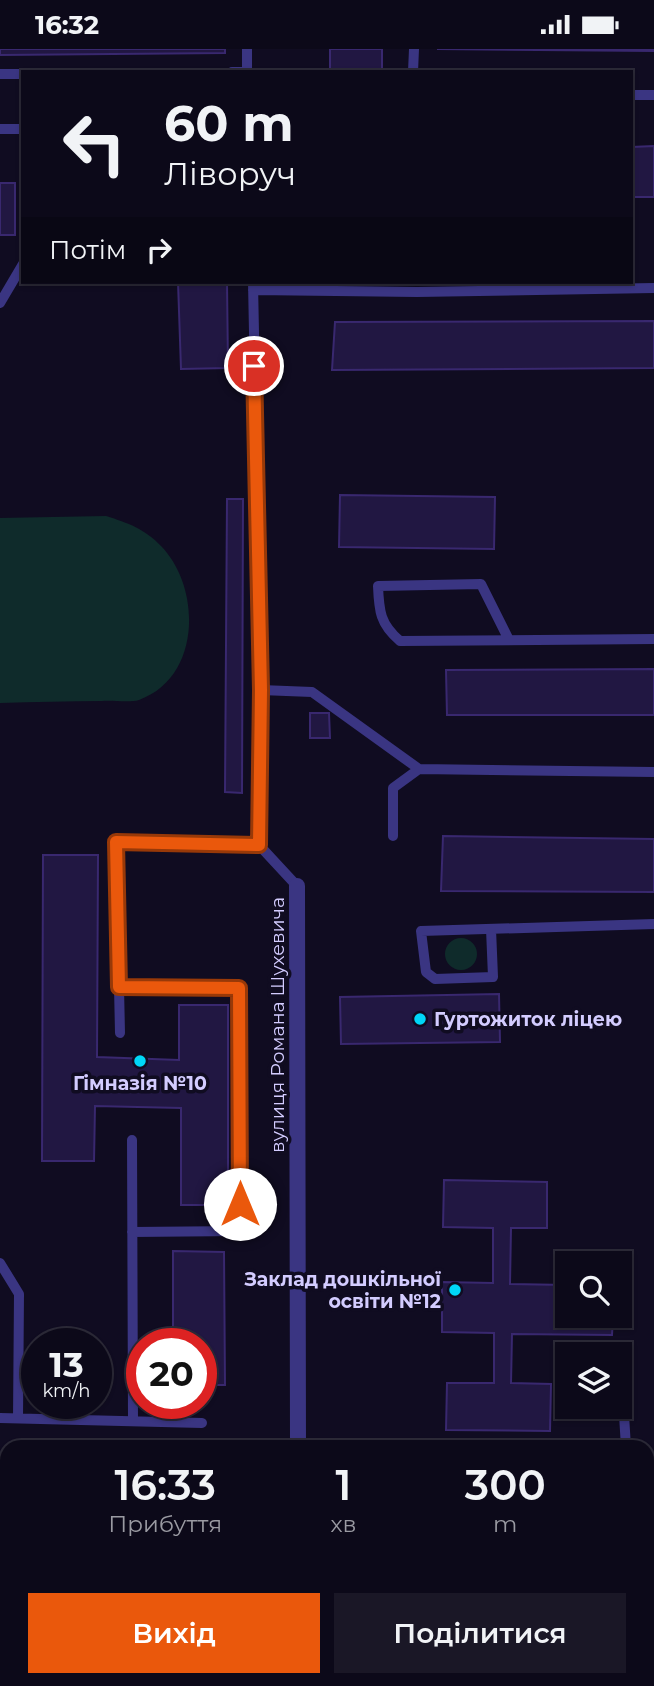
<!DOCTYPE html>
<html lang="uk">
<head>
<meta charset="utf-8">
<style>
  :root { --surface:#0c0919; --page:#1a1726; --text:#f1f3f6; --muted:#9a9aa2; --line:#2c2a38; --accent:#ea580c }
  body { margin:0; font-family:Montserrat,sans-serif; background:var(--page); color:var(--text); height:100vh; display:flex; flex-direction:column; font-size:26px; white-space:nowrap }
  * { box-sizing:border-box; margin:0 }
  p { font-size:23px; color:var(--muted) }
  .icon { flex:none; width:38px; height:38px; fill:none; stroke:currentColor; stroke-width:2; stroke-linecap:round; stroke-linejoin:round }
  .map { position:relative; flex:1; overflow:hidden }
  .drawer { position:absolute; left:0px; top:1391px; width:654px; height:247px; display:flex; flex-direction:column; background:var(--surface); border-radius:21px 21px 0 0; box-shadow:0 2px 5px #0004,0 0 0 2px var(--line) }
  .drawer>* { flex:none }
  .top-card { position:absolute; left:21px; top:21px; width:612px; height:214px; border-radius:0px; box-shadow:0 2px 5px #0004,0 0 0 2px var(--line); background:#0c0919; color:var(--text); overflow:hidden }
  .tools { position:absolute; left:555px; top:1202px; display:grid; gap:14px }
  .tools a { display:grid; place-items:center; width:77px; height:77px; border-radius:0px; background:var(--surface); box-shadow:0 2px 5px #0004,0 0 0 2px var(--line); font-size:35px }
  .speed { position:absolute; left:21px; top:1279px; display:flex; gap:14px; font-size:35px; font-weight:700; text-align:center }
  .speed>* { display:grid; place-content:center; width:91px; height:91px; border-radius:50%; background:var(--surface); box-shadow:0 2px 5px #0004,0 0 0 2px var(--line); line-height:1 }
  .speed small { font-size:18px; font-weight:400 }
  .speed .limit { border:10px solid #d22; background:#fff; color:#111 }
  .pin { position:absolute; display:grid; place-items:center; width:60px; height:60px; color:#fff; margin:-30px; border:4px solid #fff; border-radius:50%; box-shadow:0 2px 7px #0007 }
  .me { position:absolute; width:77px; margin:-38px; rotate:0deg; stroke-linejoin:round; filter:drop-shadow(0 0 5px #0008) }
  .turn { display:flex; align-items:center; gap:24px; height:147px; padding:0 28px; font-size:32px }
  .turn .icon { width:91px; height:91px; stroke-width:2.5 }
  .turn b { display:block; font-size:49px; line-height:60px }
  .then { display:flex; align-items:center; height:66px; padding:0 28px; background:#0003; gap:14px; font-size:26px }
  .eta { display:flex; justify-content:space-evenly; align-items:center; height:119px; text-align:center }
  .eta b { font-size:42px; font-weight:600; line-height:49px }
  .cta { display:flex; gap:14px; margin-top:auto; padding:14px 28px }
  .cta a { flex:1; height:80px; border-radius:0px; background:var(--accent); color:#fff; font-size:28px; font-weight:600; line-height:80px; text-align:center }
  .cta a+a { background:var(--page); color:var(--text) }
  .status { display:flex; justify-content:space-between; align-items:center; height:49px; padding:0 35px; background:var(--surface); direction:ltr }
  .status svg { height:19px; fill:currentColor }
  .map>svg:first-child { display:block }
  .green { fill:#0f2b2b }
  .building { fill:#211742; stroke:#39286f; stroke-width:2 }
  .lines { fill:none; stroke-linecap:round; stroke-linejoin:round }
  .service { stroke:#3a3582; stroke-width:10 }
  .pedestrian { stroke:#3a3582; stroke-width:16 }
  .route-casing { stroke:#983908; stroke-width:18 }
  .route { stroke:#ea580c; stroke-width:12 }
  .poi-dot { fill:#00d7f7; stroke:#100c21; stroke-width:2.5 }
  .labels { text-anchor:middle; dominant-baseline:central; stroke-width:7; stroke-linejoin:round; paint-order:stroke }
  .poi-label { font-size:19px; font-weight:bold; fill:#d3ccff; stroke:#100c21; text-anchor:start }
  .street-label { font-size:19px; fill:#d3ccff; stroke:#100c21 }
</style>
</head>
<body>
<div class="status"><b>16:32</b><svg viewBox="0 0 49 12"><path d="M0 12V9h3v3zM5 12V6h3v6zM10 12V3h3v9zM15 12V0h3v12zM26 1h20v11H26zM47 4h2v5h-2z"/></svg></div>
<div class="map">
<svg width="654" height="1637" viewBox="0 0 654 1637">
  <rect width="100%" height="100%" fill="#100c21"/>
  <path class="green" d="M 106,467 C 128,474 145,480 161,497 C 202,539 201,629 139,651 C 129,654 113,651 102,652 C 68,652 34,653 0,654 L 0,469 Z
    M445 905a16 16 0 1 1 32 0a16 16 0 1 1-32 0Z"/>
  <path class="building" d="M 0,0 L 225,0 L 225,4 L 0,6 Z
    M 330,0 L 382,0 L 382,23 L 330,23 Z
    M 654,0 L 654,2 L 437,0 Z
    M 654,97 L 654,148 L 632,148 L 632,98 Z
    M 0,134 L 15,134 L 15,186 L 0,186 Z
    M 178,233 L 227,233 L 228,319 L 181,320 Z
    M 654,272 L 654,319 L 332,321 L 335,273 Z
    M 340,446 L 495,448 L 494,500 L 339,498 Z
    M 227,450 L 243,450 L 242,744 L 225,743 Z
    M 654,620 L 654,666 L 447,666 L 446,621 Z
    M 310,664 L 329,664 L 330,689 L 310,689 Z
    M 443,787 L 654,790 L 654,843 L 441,842 Z
    M 43,806 L 98,806 L 97,1008 L 179,1011 L 179,956 L 228,956 L 228,1156 L 181,1156 L 181,1059 L 95,1057 L 94,1112 L 42,1112 Z
    M 499,945 L 500,993 L 341,995 L 340,948 Z
    M 444,1131 L 547,1133 L 547,1179 L 511,1179 L 510,1235 L 567,1236 L 567,1267 L 613,1267 L 612,1286 L 512,1285 L 511,1334 L 551,1335 L 550,1382 L 446,1381 L 447,1334 L 494,1334 L 494,1284 L 442,1283 L 442,1233 L 493,1234 L 493,1179 L 443,1178 Z
    M 173,1202 L 224,1203 L 225,1336 L 201,1336 L 201,1295 L 173,1295 Z
    M 0,1437 L 7,1438 L 7,1489 L 0,1489 Z
    M 648,1570 L 654,1570 L 654,1623 L 648,1623 Z
    M 0,1610 L 7,1610 L 7,1631 L 262,1631 L 262,1637 L 0,1637 Z
    M 342,1631 L 396,1631 L 396,1637 L 342,1637 Z"/>
  <g class="lines">
    <path class="service" d="M 247,0 L 247,23
      M 232,23 L 247,23
      M 413,23 L 414,0
      M 0,25 L 23,25
      M 632,46 L 654,46
      M 0,80 L 23,80
      M 253,233 L 261,641 L 259,796 L 297,837
      M 253,241 L 417,243 L 654,239
      M 0,254 L 23,215
      M 509,591 L 481,535 L 378,537 C 379,562 380,575 400,592 L 654,590
      M 261,641 L 312,643 L 419,720 L 654,723
      M 393,787 L 393,739 L 419,720
      M 491,880 L 493,928 L 435,930 L 426,923 L 421,882 L 654,875
      M 119,938 L 115,793 L 259,796
      M 120,984 L 119,938 L 239,939 L 241,1182 L 132,1183
      M 132,1091 L 133,1371
      M 0,1214 L 19,1245 L 18,1369
      M 620,1302 L 626,1398
      M 0,1369 L 202,1374
      M 648,1536 L 654,1541
      M 415,1631 L 415,1637"/>
    <path class="pedestrian" d="M 297,837 L 298,1398
      M 299,1631 L 299,1637"/>
  </g>
  <g class="lines">
    <defs>
      <path id="route" d="M 240,1155 L 239,939 L 119,938 L 116,793 L 259,796 L 261,641 L 254,317"/>
    </defs>
    <use href="#route" class="route-casing"/>
    <use href="#route" class="route"/>
  </g>
  <g class="poi-dot">
    <circle cx="420" cy="970" r="7"/>
    <circle cx="140" cy="1012" r="7"/>
    <circle cx="455" cy="1241" r="7"/>
  </g>
  <g class="labels">
    <g class="poi-label">
      <text x="434" y="970">Гуртожиток ліцею</text>
      <text x="140" y="1034" text-anchor="middle">Гімназія №10</text>
      <text x="441" y="1230" text-anchor="end">Заклад дошкільної<tspan x="441" dy="22">освіти №12</tspan></text>
    </g>
    <g class="street-label">
      <text transform="translate(277 976) rotate(-90)">вулиця Романа Шухевича</text>
    </g>
  </g>
</svg>
<div class="tools">
<a><svg class="icon" aria-label="search" viewBox="0 0 24 24"><circle cx="10" cy="10" r="6"/><path d="M15 15l6 6"/></svg></a>
<a><svg class="icon" aria-label="layers" viewBox="0 0 24 24"><path d="M12 4l9 5-9 5-9-5zM3 14l9 5 9-5"/></svg></a>
</div>
<div class="speed"><div>13<small>km/h</small></div><div class="limit">20</div></div>
<div class="pin" style="left:254px;top:317px;background:#d93025"><svg class="icon" aria-label="arrive" viewBox="0 0 24 24"><path d="M6 21V4h12l-3 4 3 4H6"/></svg></div>
<svg class="me" style="left:240px;top:1155px" viewBox="-20 -20 40 40"><circle r="19" fill="#fff"/><path d="M0-13L10 11 0 6-10 11z" fill="#ea580c"/></svg>
<div class="top-card">
<div class="turn"><svg class="icon" aria-label="left" viewBox="0 0 24 24"><path d="M17 20v-9H6M10 6l-5 5 5 5"/></svg><div><b>60 m</b>Ліворуч</div></div>
<div class="then">Потім<svg class="icon" aria-label="right" viewBox="0 0 24 24"><path d="M7 20v-9h11M14 6l5 5-5 5"/></svg></div>
</div>
<section class="drawer">
<div class="eta">
<div><b>16:33</b><p>Прибуття</p></div>
<div><b>1</b><p>хв</p></div>
<div><b>300</b><p>m</p></div>
</div>
<div class="cta"><a>Вихід</a><a>Поділитися</a></div>
</section>
</div>
</body>
</html>
